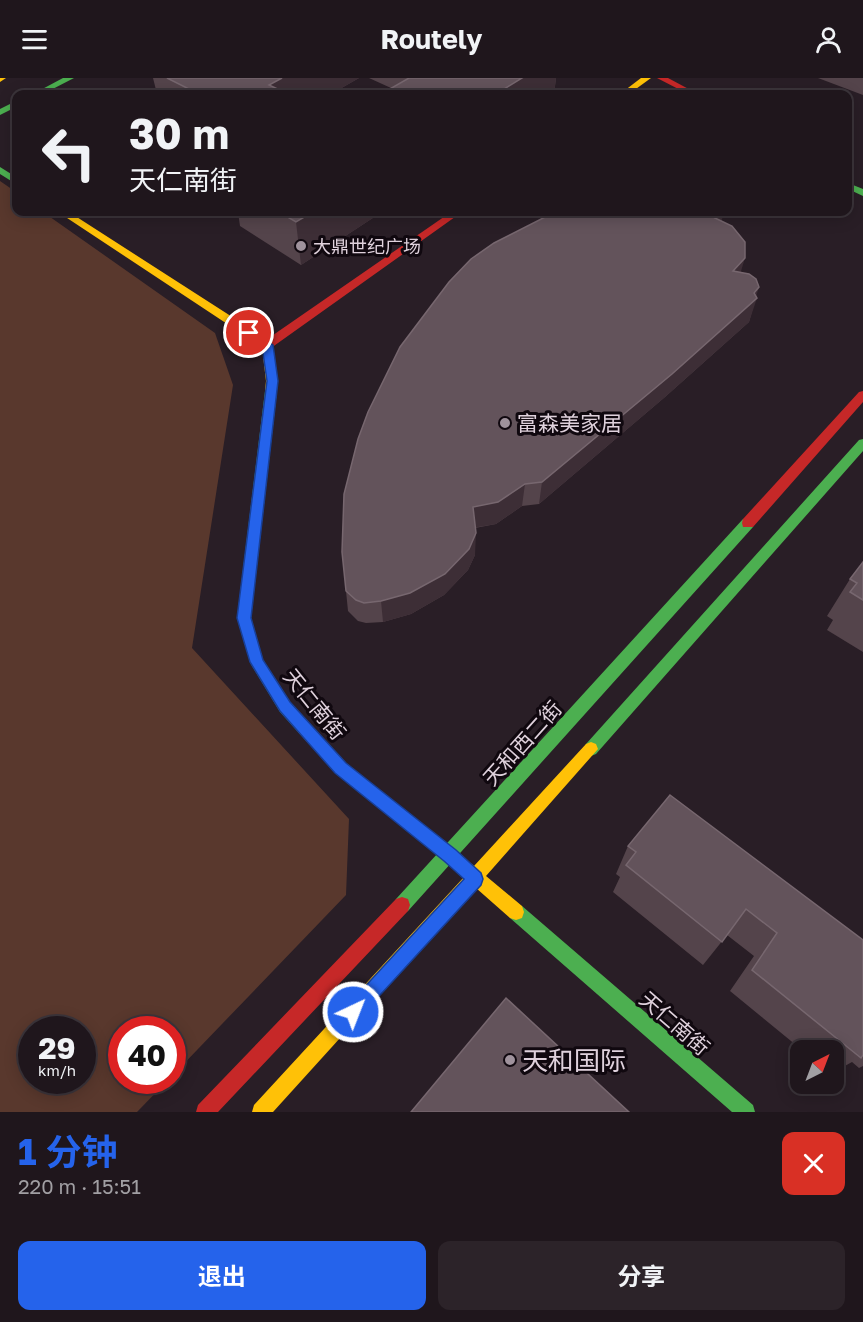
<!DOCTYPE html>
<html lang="zh">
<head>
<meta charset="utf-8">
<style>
  :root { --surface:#1f161c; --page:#2c2329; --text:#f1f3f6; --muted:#a19fa3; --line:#3c353b; --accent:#2563eb }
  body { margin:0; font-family:"Golos Text","Noto Sans SC",sans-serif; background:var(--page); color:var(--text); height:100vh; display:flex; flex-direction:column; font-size:22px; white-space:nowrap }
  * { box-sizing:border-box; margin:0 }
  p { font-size:20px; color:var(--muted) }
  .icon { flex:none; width:33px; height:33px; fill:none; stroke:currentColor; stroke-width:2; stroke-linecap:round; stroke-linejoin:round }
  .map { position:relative; height:1034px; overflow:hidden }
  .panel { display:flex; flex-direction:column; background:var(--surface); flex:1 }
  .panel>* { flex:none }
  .guide { position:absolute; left:12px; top:12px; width:840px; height:126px; border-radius:12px; box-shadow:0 3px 15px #0003,0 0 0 2px var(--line); background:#1f161c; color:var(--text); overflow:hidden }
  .needle { width:39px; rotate:42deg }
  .fabs { position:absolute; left:790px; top:962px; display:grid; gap:12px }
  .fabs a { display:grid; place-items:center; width:54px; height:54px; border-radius:12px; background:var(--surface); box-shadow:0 3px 15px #0003,0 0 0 2px var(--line); font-size:30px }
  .speed { position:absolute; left:18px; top:938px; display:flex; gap:12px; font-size:30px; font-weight:700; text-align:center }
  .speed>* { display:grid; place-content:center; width:78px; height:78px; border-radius:50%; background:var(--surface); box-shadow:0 3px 15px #0003,0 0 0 2px var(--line); line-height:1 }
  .speed small { font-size:15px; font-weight:400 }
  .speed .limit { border:9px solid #d22; background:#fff; color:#111 }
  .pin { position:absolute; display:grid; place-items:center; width:51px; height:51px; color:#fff; margin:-26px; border:3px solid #fff; border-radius:50%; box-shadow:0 2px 6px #0007 }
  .me { position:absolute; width:66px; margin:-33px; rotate:43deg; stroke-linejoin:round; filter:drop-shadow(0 0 4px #0008) }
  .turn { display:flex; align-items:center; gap:21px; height:126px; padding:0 18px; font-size:27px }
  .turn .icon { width:78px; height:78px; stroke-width:2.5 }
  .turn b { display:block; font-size:42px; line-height:51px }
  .round { display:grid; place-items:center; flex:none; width:63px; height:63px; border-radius:12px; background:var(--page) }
  .summary { display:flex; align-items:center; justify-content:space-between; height:102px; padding:0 18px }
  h1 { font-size:36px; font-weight:700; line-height:45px; color:var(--accent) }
  .primary-button { display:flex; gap:12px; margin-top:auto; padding:12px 18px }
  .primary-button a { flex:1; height:69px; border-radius:12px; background:var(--accent); color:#fff; font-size:24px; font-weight:700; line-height:69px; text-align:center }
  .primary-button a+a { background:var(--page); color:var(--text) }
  header { display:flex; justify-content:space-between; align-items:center; height:78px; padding:0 18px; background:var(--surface); font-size:27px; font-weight:700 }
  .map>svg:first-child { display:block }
  .green { fill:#59382d; fill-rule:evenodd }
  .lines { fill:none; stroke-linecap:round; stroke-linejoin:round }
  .fast { fill:#4caf50; fill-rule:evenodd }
  .slow { fill:#ffc107; fill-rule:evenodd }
  .jam { fill:#c62828; fill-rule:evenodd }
  .wall { fill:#54444b }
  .shaded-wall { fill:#3d2e36 }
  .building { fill:#63535b; stroke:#77676f; stroke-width:1.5 }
  .route { fill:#2563eb; stroke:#184099; stroke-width:1.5 }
  .poi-dot { fill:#9f929c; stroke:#10080f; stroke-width:2 }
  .labels { text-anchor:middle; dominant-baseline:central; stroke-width:6; stroke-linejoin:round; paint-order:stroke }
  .far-poi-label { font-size:18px; fill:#dfd1dc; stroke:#10080f; text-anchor:start }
  .poi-label { font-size:21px; fill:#dfd1dc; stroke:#10080f; text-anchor:start }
  .street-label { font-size:21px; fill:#dfd1dc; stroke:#10080f }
  .near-poi-label { font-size:26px; fill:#dfd1dc; stroke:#10080f; text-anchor:start }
</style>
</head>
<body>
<header><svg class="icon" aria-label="menu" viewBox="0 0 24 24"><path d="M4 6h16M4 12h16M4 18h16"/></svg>Routely<svg class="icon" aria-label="person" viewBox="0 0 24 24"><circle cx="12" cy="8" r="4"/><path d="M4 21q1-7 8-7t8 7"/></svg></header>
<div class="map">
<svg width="863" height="1034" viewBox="0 0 863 1034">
  <rect width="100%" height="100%" fill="#291e26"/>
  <path class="green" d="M 0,103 L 16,114 L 16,134 L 43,134 L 215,255 L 233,307 L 192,570 L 349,741 L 346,817 L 173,997 L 172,951 L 122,951 L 122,1002 L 168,1002 L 137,1034 L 0,1034 ZM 32,951 L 82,951 L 82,1002 L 32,1002 Z"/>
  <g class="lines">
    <path class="fast" d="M 63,0 L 74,0 L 43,16 L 33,16 Z
      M 16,23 L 16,29 L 0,37 L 0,31 Z
      M 0,89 L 16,99 L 16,106 L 0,96 Z
      M 848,105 L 863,111 L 863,118 L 848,111 Z
      M 271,309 L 277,313 L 251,540 L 263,582 L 290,624 L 311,650 L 309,655 L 304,657 L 299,655 L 280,634 L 252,588 L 237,540 L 265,313 Z
      M 863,361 L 863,373 L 596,676 L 591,678 L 586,676 L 584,671 L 586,666 L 859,362 Z
      M 748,440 L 753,441 L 754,445 L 753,449 L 408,833 L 402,835 L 396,833 L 394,827 L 396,821 L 743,441 Z
      M 516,826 L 522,828 L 753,1027 L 755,1034 L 732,1034 L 510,840 L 508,834 L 510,828 Z"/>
    <path class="slow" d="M 0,0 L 6,0 L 0,4 Z
      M 641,0 L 651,0 L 629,16 L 620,16 Z
      M 58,134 L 69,134 L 271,264 L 278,303 L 275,316 L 271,317 L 265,313 L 266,303 L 262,269 Z
      M 304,643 L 309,645 L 346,685 L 474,788 L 586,666 L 591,664 L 596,666 L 598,671 L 486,798 L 522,828 L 524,834 L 522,840 L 516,842 L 510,840 L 476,810 L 273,1034 L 252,1034 L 254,1027 L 464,799 L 336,695 L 299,655 L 297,650 L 299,645 Z"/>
    <path class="jam" d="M 657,0 L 668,0 L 698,16 L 688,16 Z
      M 451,134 L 462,134 L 271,270 L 263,270 L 263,264 Z
      M 863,313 L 863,324 L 753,449 L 743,449 L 742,445 L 743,441 L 859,314 Z
      M 402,819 L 408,821 L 410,827 L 408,833 L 218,1034 L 196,1034 L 198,1027 L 396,821 Z"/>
  </g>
  <path class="wall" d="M 153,0 L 359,0 L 331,16 L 157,16 Z
    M 369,0 L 556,0 L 554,16 L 381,16 L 391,10 Z
    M 818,0 L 863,0 L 863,17 Z
    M 238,134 L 382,134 L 301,187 L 240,148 Z
    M 721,143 L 741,195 L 756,219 L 749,244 L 665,319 L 539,426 L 522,428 L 496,446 L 475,450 L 475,477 L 468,492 L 444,517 L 411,536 L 383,544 L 366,545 L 358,543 L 348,533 L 346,513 Z
    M 863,484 L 863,574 L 827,552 L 833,542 L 827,538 L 850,501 Z
    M 628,768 L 863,862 L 863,988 L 859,990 L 852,984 L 834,994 L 834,972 L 802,972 L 730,913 L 754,878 L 727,857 L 703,887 L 613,814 L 620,799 L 616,796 Z"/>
  <path class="shaded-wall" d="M 282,0 L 359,0 L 331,16 L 271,16 L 269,7 Z
    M 522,0 L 556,0 L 554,16 L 496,16 Z
    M 313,134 L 382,134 L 301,187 L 296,144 Z
    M 723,134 L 724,134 L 718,156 L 715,140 Z
    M 745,180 L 738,203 L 733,193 Z
    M 759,209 L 755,222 L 757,220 L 749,244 L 665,319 L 539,426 L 542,404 L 754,215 Z
    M 525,406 L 522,428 L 496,446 L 472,450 L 473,429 Z
    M 476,455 L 475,477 L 468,492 L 444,517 L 411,536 L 383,544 L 381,523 Z"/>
  <path class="building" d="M 167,0 L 282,0 L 269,7 L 288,16 L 187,16 L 185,15 L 191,12 Z
    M 409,0 L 522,0 L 496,16 L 381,16 Z
    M 279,134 L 313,134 L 296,144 Z
    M 558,134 L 723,134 L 715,140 L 732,148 L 745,164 L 745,180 L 733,193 L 749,196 L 756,201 L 759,209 L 754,215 L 757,220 L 672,296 L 542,404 L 525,406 L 498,424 L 473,429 L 476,455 L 469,471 L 445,496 L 410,515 L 381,523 L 364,525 L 356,522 L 346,513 L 342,474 L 344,416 L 358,361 L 368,334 L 400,269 L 449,204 L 471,181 L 494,165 L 553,135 Z
    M 863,484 L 863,522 L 850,514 L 857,505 L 850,501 Z
    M 670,717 L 863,862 L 863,977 L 861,980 L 752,892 L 777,855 L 746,831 L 722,864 L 626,787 L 636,774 L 628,768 Z
    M 506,920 L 629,1034 L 411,1034 Z"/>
  <path class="route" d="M 249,251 L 273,267 L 278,303 L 251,540 L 263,582 L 290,624 L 346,685 L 456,772 L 481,795 L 483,801 L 481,807 L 359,940 L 353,943 L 347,940 L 344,934 L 347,928 L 464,801 L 444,783 L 335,695 L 280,633 L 250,584 L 237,540 L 267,303 L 262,268 L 244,255 Z"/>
  <g class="poi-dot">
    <circle cx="301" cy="168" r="6"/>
    <circle cx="505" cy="345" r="6"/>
    <circle cx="510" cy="982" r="6"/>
  </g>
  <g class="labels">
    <g class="far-poi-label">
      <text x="313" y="168">大鼎世纪广场</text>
    </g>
    <g class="poi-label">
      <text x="517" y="345">富森美家居</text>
    </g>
    <g class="street-label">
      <text transform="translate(315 626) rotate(51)">天仁南街</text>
      <text transform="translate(522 665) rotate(-48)">天和西二街</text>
      <text transform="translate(675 945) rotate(41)">天仁南街</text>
    </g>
    <g class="near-poi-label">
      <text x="522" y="982">天和国际</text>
    </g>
  </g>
</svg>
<div class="fabs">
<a><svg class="needle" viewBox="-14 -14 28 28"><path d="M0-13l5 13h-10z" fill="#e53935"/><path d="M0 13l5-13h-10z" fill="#a19fa3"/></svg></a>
</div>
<div class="speed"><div>29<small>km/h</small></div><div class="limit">40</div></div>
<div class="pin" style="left:249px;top:255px;background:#d93025"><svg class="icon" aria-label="arrive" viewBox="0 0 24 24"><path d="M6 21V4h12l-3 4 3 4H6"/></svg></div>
<svg class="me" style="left:353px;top:934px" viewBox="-20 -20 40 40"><circle r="17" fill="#2563eb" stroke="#fff" stroke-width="3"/><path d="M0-11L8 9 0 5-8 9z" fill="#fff"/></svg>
<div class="guide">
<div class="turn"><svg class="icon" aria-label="left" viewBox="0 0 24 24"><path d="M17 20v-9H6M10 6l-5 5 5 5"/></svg><div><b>30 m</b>天仁南街</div></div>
</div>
</div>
<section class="panel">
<div class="summary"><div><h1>1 分钟</h1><p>220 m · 15:51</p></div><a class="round" style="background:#d93025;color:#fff"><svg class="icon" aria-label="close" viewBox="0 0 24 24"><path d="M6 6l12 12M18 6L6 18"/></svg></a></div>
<div class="primary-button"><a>退出</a><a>分享</a></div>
</section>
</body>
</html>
